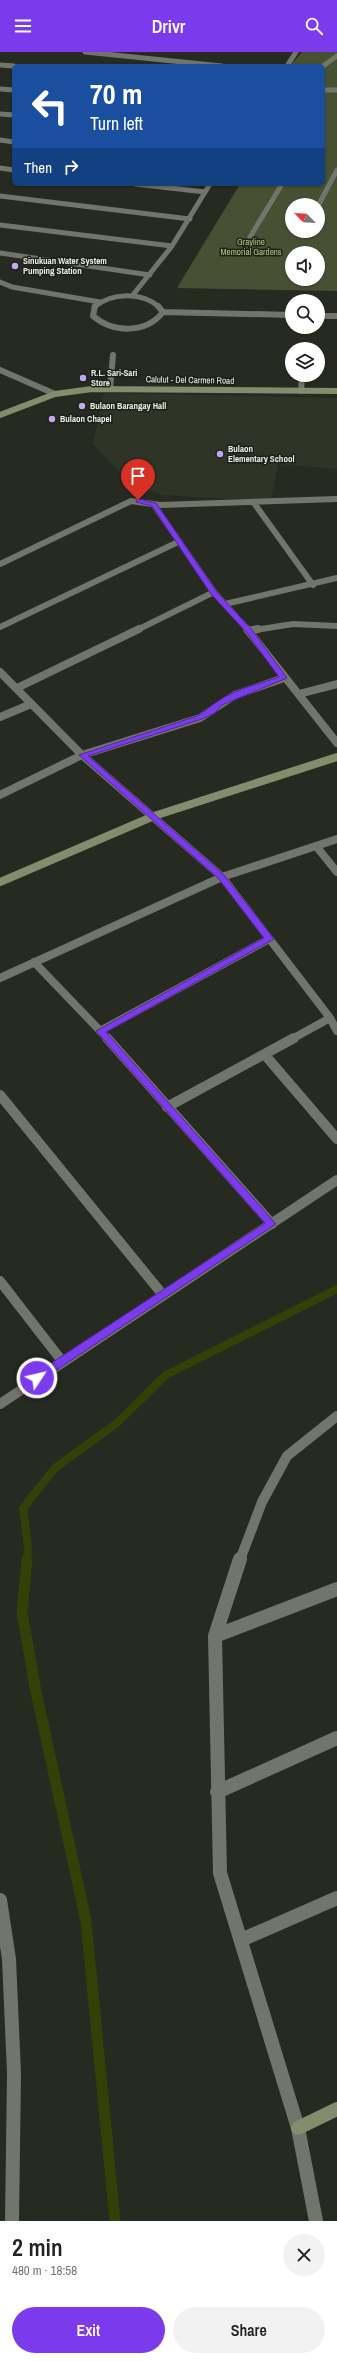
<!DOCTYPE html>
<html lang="en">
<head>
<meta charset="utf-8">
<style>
  :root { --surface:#fff; --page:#f2f2f2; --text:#222; --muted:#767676; --accent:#7c3aed }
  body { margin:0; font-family:"Archivo Narrow",sans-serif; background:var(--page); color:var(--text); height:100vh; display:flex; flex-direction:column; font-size:15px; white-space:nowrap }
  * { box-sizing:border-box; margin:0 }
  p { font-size:13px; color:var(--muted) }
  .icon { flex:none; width:22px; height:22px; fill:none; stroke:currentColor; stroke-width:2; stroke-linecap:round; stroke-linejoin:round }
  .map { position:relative; height:2169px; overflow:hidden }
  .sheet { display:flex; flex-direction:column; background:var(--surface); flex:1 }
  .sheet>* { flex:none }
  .guide { position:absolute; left:12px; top:12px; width:313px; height:122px; border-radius:6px; box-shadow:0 1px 3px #0004; background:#1a4fa0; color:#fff; overflow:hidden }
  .needle { width:26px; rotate:295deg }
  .controls { position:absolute; left:285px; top:146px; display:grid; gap:8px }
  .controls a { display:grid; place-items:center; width:40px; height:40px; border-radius:50%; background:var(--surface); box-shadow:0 1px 3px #0004; font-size:20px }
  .pin { position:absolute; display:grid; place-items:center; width:34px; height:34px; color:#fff; margin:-41px -17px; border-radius:50% 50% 50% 0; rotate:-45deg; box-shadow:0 0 4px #0007 }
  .pin .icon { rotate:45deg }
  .me { position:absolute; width:44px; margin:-22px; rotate:55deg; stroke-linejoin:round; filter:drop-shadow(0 0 3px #0008) }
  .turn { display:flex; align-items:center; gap:14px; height:84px; padding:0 12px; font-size:18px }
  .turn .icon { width:52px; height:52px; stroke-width:2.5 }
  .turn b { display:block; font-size:28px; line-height:34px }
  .then { display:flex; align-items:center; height:38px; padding:0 12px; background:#0003; gap:8px; font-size:15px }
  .round { display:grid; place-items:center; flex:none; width:42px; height:42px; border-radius:21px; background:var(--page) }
  .headline { display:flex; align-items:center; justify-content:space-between; height:68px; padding:0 12px }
  h1 { font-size:24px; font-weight:600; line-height:30px }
  .button { display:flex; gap:8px; margin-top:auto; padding:8px 12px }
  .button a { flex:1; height:46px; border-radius:24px; background:var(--accent); color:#fff; font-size:16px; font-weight:600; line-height:46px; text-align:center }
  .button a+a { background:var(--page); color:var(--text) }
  header { display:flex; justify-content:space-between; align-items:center; height:52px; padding:0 12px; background:var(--accent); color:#fff; font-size:18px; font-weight:600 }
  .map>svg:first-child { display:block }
  .built { fill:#2f3426 }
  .green { fill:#475032; fill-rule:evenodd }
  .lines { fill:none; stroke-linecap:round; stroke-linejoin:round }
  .stream-far1 { stroke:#334109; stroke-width:8 }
  .stream { stroke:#334109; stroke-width:11 }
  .lane-far2 { stroke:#72756b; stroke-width:5 }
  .lane-far1 { stroke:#72756b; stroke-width:6 }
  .lane { stroke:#72756b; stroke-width:8 }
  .street-far4 { stroke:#72756b; stroke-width:5 }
  .street-far3 { stroke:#72756b; stroke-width:6 }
  .street-far2 { stroke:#72756b; stroke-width:8 }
  .street-far1 { stroke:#72756b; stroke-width:10 }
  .street { stroke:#72756b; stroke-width:14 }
  .secondary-far2 { stroke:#838d6e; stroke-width:6 }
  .secondary-far1 { stroke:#838d6e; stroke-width:8 }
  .secondary { stroke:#838d6e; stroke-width:14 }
  .route { fill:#7c3aed; stroke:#51269a }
  .poi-dot { fill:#c5a7f1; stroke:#1d2018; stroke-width:1.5 }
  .labels { text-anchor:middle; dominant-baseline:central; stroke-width:3; stroke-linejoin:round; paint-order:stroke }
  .far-park-label { font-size:9px; fill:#b2cb7b; stroke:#1d2018 }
  .far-poi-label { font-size:9px; font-weight:bold; fill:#ecefe9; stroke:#1d2018; text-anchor:start }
  .far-street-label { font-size:9px; fill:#ecefe9; stroke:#1d2018 }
</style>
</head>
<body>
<header><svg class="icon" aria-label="menu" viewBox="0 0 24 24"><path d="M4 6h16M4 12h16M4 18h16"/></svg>Drivr<svg class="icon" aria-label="search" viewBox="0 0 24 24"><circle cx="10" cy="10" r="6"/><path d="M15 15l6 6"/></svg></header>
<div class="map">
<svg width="337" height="2169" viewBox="0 0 337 2169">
  <rect width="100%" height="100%" fill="#272a21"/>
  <path class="built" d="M 104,341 L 337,346 L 337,417 L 278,412 L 271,449 L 161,443 L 127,428 L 93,392 Z"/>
  <path class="green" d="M 302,0 L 337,0 L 337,239 L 177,236 L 240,132 L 323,132 L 323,14 L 290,14 ZM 292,153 L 318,153 L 318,179 L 292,179 ZM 292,201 L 318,201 L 318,227 L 292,227 Z"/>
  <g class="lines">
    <path class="stream-far1" d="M 27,1508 L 28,1495 L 23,1456 L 55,1416 L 117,1371 L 166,1323 L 337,1237"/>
    <path class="stream" d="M 27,1507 L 22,1560 L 35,1635 L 86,1869 L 115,2169"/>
    <path class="lane-far2" d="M 323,14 L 337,4
      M 323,38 L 337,38
      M 318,154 L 337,118
      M 303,182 L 304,179
      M 250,185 L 282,132"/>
    <path class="lane-far1" d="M 255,578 L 293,572 L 337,574"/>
    <path class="lane" d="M 249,579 L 258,577"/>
    <path class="street-far4" d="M 85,0 L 222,14
      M 0,13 L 14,14
      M 287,14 L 296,0
      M 0,37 L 14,38
      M 0,62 L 14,63
      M 0,88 L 14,90
      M 0,116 L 14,118
      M 135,132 L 205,140
      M 0,144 L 190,167
      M 0,173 L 172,194
      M 0,201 L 150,223
      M 0,230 L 12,235 L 100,250
      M 132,244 L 172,194 L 210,132
      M 94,255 C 111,241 142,239 159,255"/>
    <path class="street-far3" d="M 95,254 L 93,264 C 113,281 146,282 163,260 L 158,254
      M 163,260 L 292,263
      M 318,264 L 337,264
      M 0,318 L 55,342
      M 110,336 L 113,303
      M 301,339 L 302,323
      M 254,451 L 313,533
      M 154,453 L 214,540 L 248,578
      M 0,512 L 131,449 L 160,453 L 337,447
      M 225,552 L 337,526
      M 0,575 L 178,490
      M 137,578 L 214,540"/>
    <path class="street-far2" d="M 247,577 L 337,691
      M 0,620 L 82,703 L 222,825 L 330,966 L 337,979
      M 17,636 L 139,577
      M 299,642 L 337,632
      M 0,665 L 31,652
      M 0,743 L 82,703 L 200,666 L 235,643 L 284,626
      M 316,794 L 337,820
      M 34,910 L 108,987
      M 0,926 L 222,825 L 337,787
      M 100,979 L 269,887
      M 292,987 L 330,966"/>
    <path class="street-far1" d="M 107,986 L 272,1172
      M 265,1003 L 337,1087
      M 0,1043 L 163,1243
      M 167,1055 L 294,986
      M 0,1229 L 62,1309
      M 0,1352 L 337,1128
      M 240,1508 L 262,1450 L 287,1404 L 337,1364"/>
    <path class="street" d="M 240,1507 L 215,1584 L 220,1821 L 298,2076 L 316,2169
      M 215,1584 L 337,1537
      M 217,1740 L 337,1686
      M 0,1848 L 9,1907 L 14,2021 L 12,2169
      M 241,1888 L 337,1846"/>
    <path class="secondary-far2" d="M 0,363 L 55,342 L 92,337 L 337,339"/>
    <path class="secondary-far1" d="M 0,830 L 154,764 L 337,705"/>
    <path class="secondary" d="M 298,2076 L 337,2057"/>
  </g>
  <path class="route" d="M 138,447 L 156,451 L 216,539 L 252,578 L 287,626 L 222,653 L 215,661 L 202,667 L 88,704 L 224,823 L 274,887 L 106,980 L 276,1172 L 37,1331 L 32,1326 L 33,1323 L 265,1171 L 96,979 L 264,886 L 219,827 L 79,703 L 197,664 C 205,660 210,654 217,650 C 235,637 259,632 279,625 L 247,581 L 211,542 L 152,454 L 136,450 Z"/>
  <g class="poi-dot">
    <circle cx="15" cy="214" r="4"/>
    <circle cx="83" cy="326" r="4"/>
    <circle cx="82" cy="354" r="4"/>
    <circle cx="52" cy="367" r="4"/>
    <circle cx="220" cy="402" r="4"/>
  </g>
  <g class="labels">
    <g class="far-park-label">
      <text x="251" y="190">Grayline<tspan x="251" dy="10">Memorial Gardens</tspan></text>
    </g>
    <g class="far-poi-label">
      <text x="23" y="209">Sinukuan Water System<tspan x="23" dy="10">Pumping Station</tspan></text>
      <text x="91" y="321">R.L. Sari-Sari<tspan x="91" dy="10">Store</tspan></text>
      <text x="90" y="354">Bulaon Barangay Hall</text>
      <text x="60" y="367">Bulaon Chapel</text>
      <text x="228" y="397">Bulaon<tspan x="228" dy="10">Elementary School</tspan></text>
    </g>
    <g class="far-street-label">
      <text transform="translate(190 328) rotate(1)">Calulut - Del Carmen Road</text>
    </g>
  </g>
</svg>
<div class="controls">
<a><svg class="needle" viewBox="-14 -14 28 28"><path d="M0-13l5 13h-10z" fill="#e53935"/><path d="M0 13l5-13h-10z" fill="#767676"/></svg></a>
<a><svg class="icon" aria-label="sound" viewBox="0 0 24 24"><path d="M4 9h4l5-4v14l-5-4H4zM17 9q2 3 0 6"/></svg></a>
<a><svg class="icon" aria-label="search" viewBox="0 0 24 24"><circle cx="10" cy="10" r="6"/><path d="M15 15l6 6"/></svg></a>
<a><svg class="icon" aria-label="layers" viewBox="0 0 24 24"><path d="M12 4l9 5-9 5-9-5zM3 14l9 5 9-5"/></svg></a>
</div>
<div class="pin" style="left:138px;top:448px;background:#d93025"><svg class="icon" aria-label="arrive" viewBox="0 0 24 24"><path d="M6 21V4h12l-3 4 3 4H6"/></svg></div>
<svg class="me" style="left:37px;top:1326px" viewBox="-20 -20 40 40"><circle r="17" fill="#7c3aed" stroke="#fff" stroke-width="3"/><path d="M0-11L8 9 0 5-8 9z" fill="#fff"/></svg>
<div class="guide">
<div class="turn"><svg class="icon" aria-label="left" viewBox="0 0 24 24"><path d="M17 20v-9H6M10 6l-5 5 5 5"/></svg><div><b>70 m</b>Turn left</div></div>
<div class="then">Then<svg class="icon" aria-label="right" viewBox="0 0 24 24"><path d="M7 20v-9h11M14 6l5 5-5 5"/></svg></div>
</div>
</div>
<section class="sheet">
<div class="headline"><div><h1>2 min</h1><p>480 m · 18:58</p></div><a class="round"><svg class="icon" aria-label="close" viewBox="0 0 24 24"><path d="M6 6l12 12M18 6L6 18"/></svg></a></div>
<div class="button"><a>Exit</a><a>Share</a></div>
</section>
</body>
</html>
